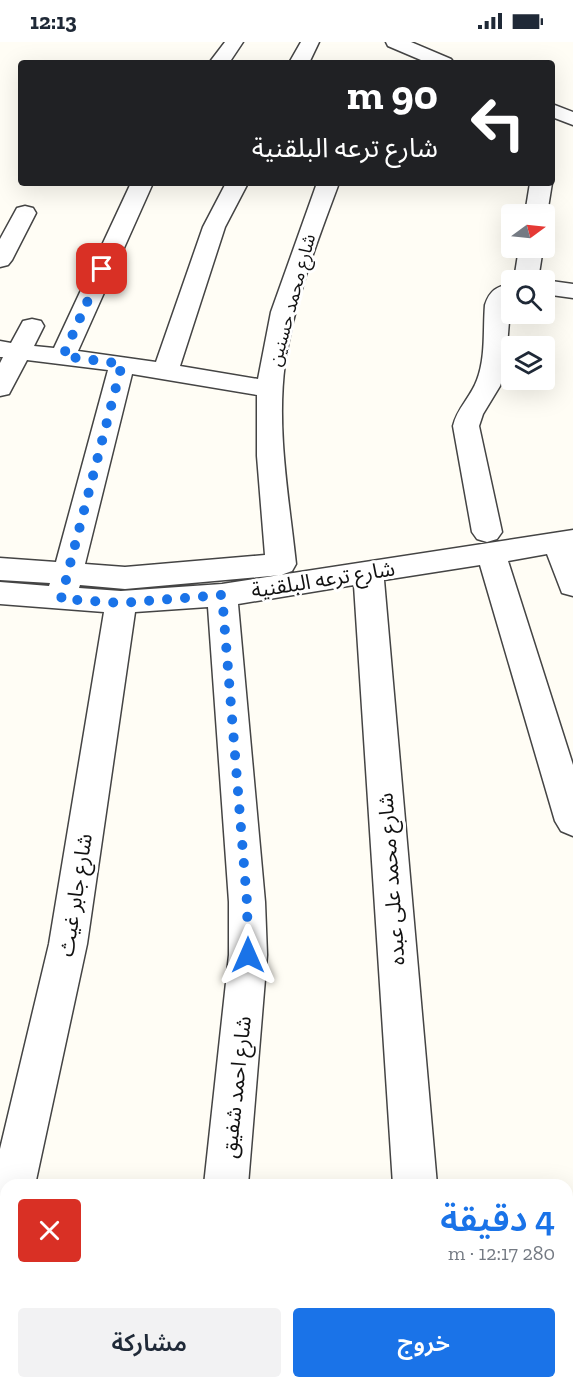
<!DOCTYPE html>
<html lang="ar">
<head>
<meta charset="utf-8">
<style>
  :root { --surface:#fff; --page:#f2f2f3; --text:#1f2937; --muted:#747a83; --accent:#1a73e8 }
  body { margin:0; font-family:"Zilla Slab","Noto Sans Arabic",serif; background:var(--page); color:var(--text); direction:rtl; height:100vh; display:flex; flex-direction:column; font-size:22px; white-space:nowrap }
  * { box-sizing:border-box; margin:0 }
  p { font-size:20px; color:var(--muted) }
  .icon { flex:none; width:33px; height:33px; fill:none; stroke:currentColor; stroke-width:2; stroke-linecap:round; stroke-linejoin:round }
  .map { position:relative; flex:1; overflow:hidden; direction:ltr }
  .drawer { position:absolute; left:0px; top:1137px; width:573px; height:210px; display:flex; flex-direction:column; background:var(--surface); border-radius:18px 18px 0 0; box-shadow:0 6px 24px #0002; direction:rtl }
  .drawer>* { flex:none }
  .banner { position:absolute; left:18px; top:18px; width:537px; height:126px; border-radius:6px; box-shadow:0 6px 24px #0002; direction:rtl; background:#202124; color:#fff; overflow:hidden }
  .needle { width:39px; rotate:75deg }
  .buttons { position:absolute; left:501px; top:162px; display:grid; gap:12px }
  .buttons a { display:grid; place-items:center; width:54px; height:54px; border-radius:6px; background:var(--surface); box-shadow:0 6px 24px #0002; font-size:30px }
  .pin { position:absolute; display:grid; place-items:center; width:51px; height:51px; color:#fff; margin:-26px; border-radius:12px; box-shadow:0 3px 9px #0006 }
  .me { position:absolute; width:66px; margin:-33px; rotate:0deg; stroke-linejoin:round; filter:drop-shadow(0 0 4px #0008) }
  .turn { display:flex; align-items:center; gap:21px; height:126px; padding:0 18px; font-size:27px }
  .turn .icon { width:78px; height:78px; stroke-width:2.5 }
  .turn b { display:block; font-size:42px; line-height:51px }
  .round { display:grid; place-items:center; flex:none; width:63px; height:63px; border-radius:6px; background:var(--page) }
  .head { display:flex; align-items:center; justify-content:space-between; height:102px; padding:0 18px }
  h1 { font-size:36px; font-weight:600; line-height:45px; color:var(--accent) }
  .primary-button { display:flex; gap:12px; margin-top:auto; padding:12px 18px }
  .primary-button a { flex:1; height:69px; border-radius:6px; background:var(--accent); color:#fff; font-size:24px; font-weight:600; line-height:69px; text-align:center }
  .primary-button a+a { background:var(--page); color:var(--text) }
  .status { display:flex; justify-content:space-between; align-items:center; height:42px; padding:0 30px; background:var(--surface); direction:ltr }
  .status svg { height:16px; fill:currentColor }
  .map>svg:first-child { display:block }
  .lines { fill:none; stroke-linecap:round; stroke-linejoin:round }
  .minor-casing { stroke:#444; stroke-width:3 }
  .minor { fill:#fff; fill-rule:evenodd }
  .route { stroke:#1a73e8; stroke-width:10; stroke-dasharray:0 18 }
  .labels { text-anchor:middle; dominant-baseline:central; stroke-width:6; stroke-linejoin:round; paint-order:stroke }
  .far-street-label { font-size:18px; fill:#111; stroke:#fff }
  .street-label { font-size:21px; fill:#111; stroke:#fff }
</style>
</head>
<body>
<div class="status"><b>12:13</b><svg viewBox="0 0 49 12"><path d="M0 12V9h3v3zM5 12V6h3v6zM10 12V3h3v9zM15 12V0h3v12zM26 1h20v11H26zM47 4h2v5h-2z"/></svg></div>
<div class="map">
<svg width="573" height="1347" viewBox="0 0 573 1347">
  <rect width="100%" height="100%" fill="#fffdf5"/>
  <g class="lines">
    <defs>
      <path id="minor" d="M 225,0 L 243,0 L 229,21 L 209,21 Z
        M 301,0 L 319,0 L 309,21 L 289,21 Z
        M 386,0 L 411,0 L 451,17 L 454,21 L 428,21 L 388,4 Z
        M 552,62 L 573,70 L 573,83 L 552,75 Z
        M 131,141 L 153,141 L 78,309 L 156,320 L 203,185 L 226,141 L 248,141 L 225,185 L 180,324 L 258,337 L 271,270 L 317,141 L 339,141 C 317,200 294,259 285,321 C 276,387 289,456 296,522 L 292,529 L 281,533 L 125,547 L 80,543 L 79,546 L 121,549 L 222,542 L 573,488 L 573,554 L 562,551 L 547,512 L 508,519 L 573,723 L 573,794 L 561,789 L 555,779 L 480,523 L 384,538 L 437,1143 L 393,1143 L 354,543 L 238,562 L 265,860 L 267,913 L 248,1143 L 204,1143 L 229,913 L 229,860 L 208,565 L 135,570 L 87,902 L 35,1143 L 6,1143 L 6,1223 L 0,1225 L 0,1107 L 49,902 L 104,570 L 0,562 L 0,540 L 49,544 L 50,541 L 0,538 L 0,516 L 56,520 L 108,328 L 27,318 L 9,352 L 0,354 L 0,321 L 3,315 L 0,315 L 0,299 L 11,301 L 23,279 L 32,277 L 41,279 L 44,284 L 34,304 L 54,306 ZM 132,332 L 257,353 L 257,414 L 265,513 L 125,525 L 85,522 Z
        M 530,141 L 552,141 L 547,172 L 544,176 L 544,172 L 525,172 Z
        M 25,164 L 33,166 L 36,171 L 12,218 L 8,223 L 0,225 L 0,197 L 17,166 Z
        M 519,206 L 543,206 L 538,238 L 514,238 Z
        M 541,238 L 544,238 L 573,242 L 573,256 L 544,252 L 544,238 Z
        M 512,241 L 505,330 L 500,344 L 483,372 L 479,384 L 502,490 L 497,497 L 487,500 L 477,497 L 472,490 L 453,384 C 457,366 471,355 477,338 C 486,315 483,287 485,263 C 490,248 496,245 512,241 Z
        M 567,1285 L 573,1287 L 573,1347 L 547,1347 L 547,1341 L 567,1341 Z
        M 183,1341 L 231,1341 L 230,1347 L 182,1347 Z
        M 408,1341 L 505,1341 L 502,1347 L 408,1347 Z"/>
    </defs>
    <use href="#minor" class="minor-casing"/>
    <use href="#minor" class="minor"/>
  </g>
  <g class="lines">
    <path class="route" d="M 102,227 L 63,314 L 122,322 L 61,557 L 121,561 L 222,553 L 247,860 L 248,913"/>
  </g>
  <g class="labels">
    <g class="far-street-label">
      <text transform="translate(292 258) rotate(-75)">شارع محمد حسنين</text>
    </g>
    <g class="street-label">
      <text transform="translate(323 537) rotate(-9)">شارع ترعه البلقنية</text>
      <text transform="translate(391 837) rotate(-94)">شارع محمد على عبده</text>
      <text transform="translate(75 853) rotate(-81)">شارع جابر غيث</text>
      <text transform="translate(236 1045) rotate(-84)">شارع احمد شفيق</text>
    </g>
  </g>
</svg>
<div class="buttons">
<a><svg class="needle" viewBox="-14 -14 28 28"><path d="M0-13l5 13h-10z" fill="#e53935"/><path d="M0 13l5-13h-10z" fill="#747a83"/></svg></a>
<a><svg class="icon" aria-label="search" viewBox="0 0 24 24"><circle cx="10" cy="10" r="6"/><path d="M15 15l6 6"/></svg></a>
<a><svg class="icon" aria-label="layers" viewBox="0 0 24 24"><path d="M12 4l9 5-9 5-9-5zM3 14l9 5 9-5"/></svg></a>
</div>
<div class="pin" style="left:102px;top:227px;background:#d93025"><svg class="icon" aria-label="arrive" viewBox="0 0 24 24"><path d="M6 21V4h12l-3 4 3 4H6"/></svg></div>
<svg class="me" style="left:248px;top:913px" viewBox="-20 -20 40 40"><path d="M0-17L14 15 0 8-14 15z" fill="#1a73e8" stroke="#fff" stroke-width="4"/></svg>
<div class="banner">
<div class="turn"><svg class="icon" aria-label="left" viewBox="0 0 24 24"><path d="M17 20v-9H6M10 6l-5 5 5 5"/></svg><div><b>90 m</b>شارع ترعه البلقنية</div></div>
</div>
<section class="drawer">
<div class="head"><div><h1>4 دقيقة</h1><p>280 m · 12:17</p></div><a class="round" style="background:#d93025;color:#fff"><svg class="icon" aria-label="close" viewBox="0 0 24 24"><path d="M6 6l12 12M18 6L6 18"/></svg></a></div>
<div class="primary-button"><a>خروج</a><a>مشاركة</a></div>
</section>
</div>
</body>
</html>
